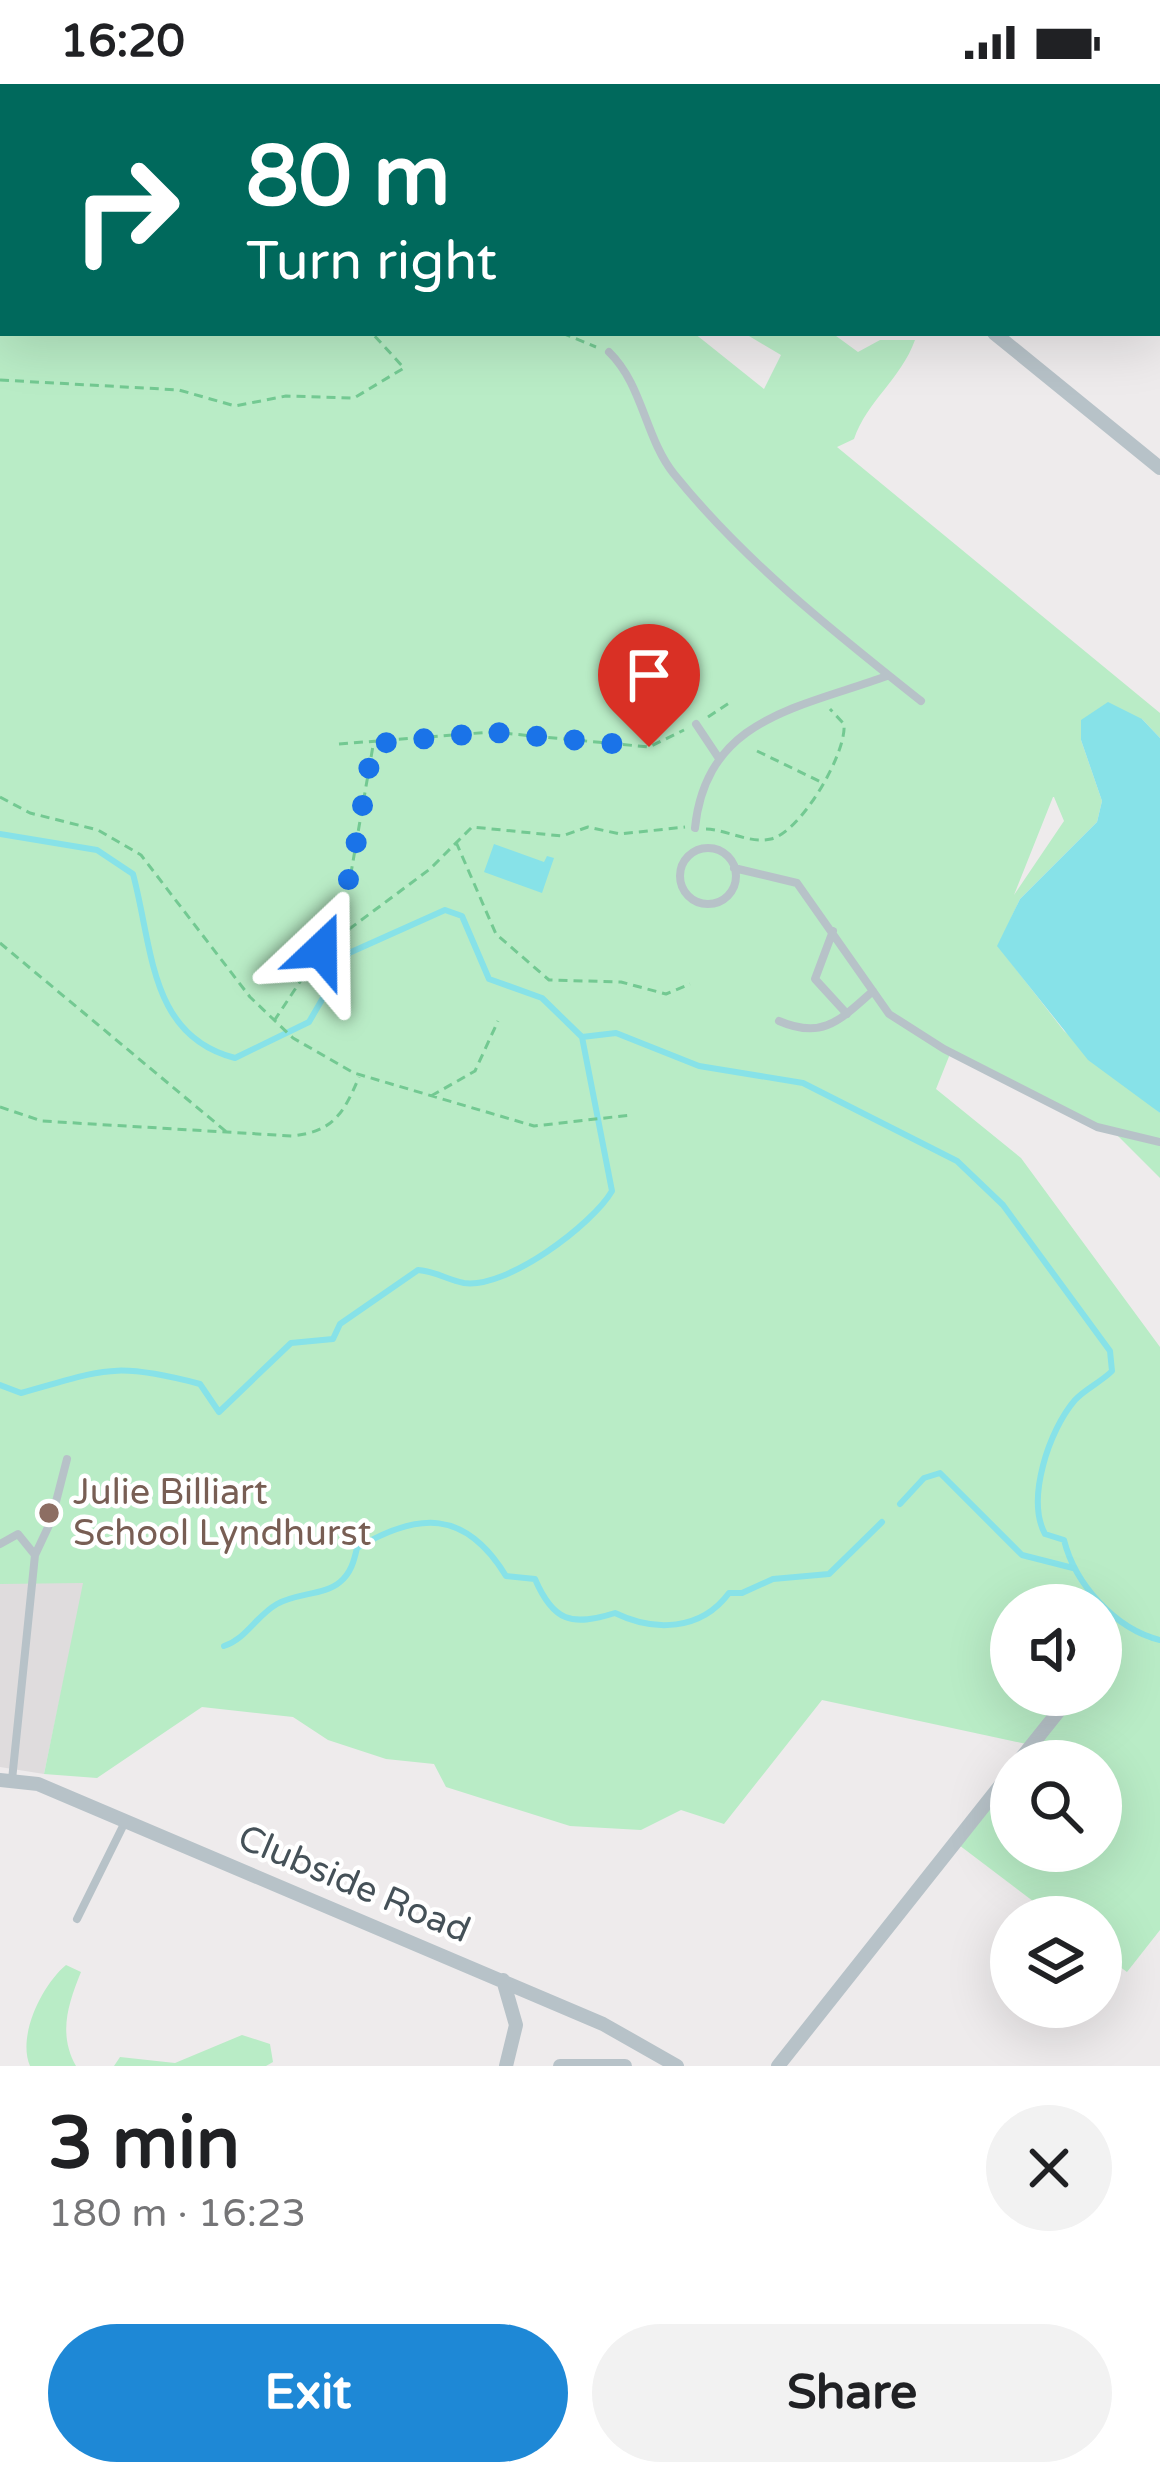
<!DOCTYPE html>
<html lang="en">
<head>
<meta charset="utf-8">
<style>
  :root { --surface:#fff; --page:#f2f2f2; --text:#202124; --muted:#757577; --accent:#1e88d6 }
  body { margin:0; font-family:"Varela Round",sans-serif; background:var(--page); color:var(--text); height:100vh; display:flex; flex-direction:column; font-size:45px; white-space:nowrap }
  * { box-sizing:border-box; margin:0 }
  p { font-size:39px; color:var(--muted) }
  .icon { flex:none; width:66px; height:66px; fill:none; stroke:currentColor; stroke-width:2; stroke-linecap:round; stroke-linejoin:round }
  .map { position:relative; height:1982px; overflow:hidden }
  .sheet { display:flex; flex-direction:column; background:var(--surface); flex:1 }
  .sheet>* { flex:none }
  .top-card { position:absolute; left:0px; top:0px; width:1161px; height:252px; box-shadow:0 12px 48px #0002; background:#00695c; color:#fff; overflow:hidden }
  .controls { position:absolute; left:990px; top:1500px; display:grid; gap:24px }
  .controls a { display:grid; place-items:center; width:132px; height:132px; border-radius:50%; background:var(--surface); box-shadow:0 12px 48px #0002; font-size:60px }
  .pin { position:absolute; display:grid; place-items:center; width:102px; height:102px; color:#fff; margin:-123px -51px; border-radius:50% 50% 50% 0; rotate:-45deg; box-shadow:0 0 12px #0007 }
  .pin .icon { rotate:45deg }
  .me { position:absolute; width:132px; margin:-66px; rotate:23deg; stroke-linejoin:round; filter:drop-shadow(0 0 9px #0008) }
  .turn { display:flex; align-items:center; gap:42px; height:252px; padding:0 48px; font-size:54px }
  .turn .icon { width:156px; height:156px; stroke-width:2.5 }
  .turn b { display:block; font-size:84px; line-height:102px }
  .round { display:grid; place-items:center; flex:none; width:126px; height:126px; border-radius:63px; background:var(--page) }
  .summary { display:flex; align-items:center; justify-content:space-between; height:204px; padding:0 48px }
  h1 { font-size:72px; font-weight:700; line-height:90px }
  .action { display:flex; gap:24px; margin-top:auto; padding:24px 48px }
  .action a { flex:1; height:138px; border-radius:72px; background:var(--accent); color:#fff; font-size:48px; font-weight:700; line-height:138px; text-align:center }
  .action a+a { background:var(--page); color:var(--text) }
  .status { display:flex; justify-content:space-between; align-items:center; height:84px; padding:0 60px; background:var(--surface); direction:ltr }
  .status svg { height:33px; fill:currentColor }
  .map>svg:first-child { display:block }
  .education { fill:#dfdcdd }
  .green { fill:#b9ecc6; fill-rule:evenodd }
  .water { fill:#87e2e8 }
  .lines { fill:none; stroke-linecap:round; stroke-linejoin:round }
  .stream { stroke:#87e2e8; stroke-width:6 }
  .path { stroke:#73c992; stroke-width:3; stroke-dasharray:9 6; stroke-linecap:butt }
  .lane { stroke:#b7c2c8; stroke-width:8 }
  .street { stroke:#b7c2c8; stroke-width:14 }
  .route { stroke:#1a73e8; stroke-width:21; stroke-dasharray:0 37.8 }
  .education-dot { fill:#8d6e63; stroke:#fff; stroke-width:4.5 }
  .labels { text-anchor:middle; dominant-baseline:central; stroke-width:9; stroke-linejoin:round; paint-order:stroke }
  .education-label { font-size:36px; fill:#785e54; stroke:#fff; text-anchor:start }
  .street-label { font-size:36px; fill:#455158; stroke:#fff }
</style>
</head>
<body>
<div class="status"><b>16:20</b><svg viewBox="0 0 49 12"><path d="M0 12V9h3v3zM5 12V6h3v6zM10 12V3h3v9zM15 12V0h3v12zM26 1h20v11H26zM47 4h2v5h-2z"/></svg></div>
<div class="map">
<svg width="1160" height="1982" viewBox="0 0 1160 1982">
  <rect width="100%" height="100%" fill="#eeebec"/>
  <path class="education" d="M 0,1305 L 117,1342 L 44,1690 L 0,1683 Z"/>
  <path class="green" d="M 0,0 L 477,0 L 3,3 L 3,249 L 694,249 L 764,305 L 781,271 L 744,249 L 832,249 L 858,268 L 880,256 L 915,256 C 901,295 867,317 854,355 L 837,363 L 1160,629 L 1160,654 L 1142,635 L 1081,656 L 1102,717 L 1097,738 L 1020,815 L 998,862 L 1064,947 L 1160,1029 L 1160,1094 L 1113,1047 L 950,970 L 936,1005 L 1021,1074 L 1160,1263 L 1160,1846 L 1127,1888 L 1101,1869 L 1101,1833 L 1054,1833 L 955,1758 L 1011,1688 L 1011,1767 L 1101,1767 L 1101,1677 L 1019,1677 L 1031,1661 L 822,1616 L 724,1740 L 681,1726 L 641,1746 L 570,1742 L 446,1703 L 434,1680 L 386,1675 L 328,1656 L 293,1633 L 202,1623 L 97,1694 L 44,1690 L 83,1499 L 0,1500 ZM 1054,713 L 1064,737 L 1014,811 L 1053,713 ZM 1011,1521 L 1101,1521 L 1101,1611 L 1011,1611 Z
    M 66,1881 L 81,1888 C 68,1920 58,1950 76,1982 L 30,1982 C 17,1952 42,1901 66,1881 Z
    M 242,1951 L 270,1960 L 273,1978 L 266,1982 L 114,1982 L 120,1973 L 175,1979 Z"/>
  <path class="water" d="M 1108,618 L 1142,635 L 1160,654 L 1160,1029 L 1088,976 L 997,862 L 1020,815 L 1097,738 L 1102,717 L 1081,656 L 1081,636 Z
    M 494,760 L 544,778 L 547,772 L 554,774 L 542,809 L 484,788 Z"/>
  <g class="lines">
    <path class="stream" d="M 0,750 L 97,766 L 133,790 C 153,864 149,952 235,974 L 309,938 L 349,869 L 445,826 L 462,832 L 489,895 L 542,914 L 582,953
      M 0,1301 L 21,1309 C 105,1286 112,1277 200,1300 L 219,1328 L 291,1259 L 333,1255 L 340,1240 L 418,1186 C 435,1187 448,1196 464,1199 C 507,1205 592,1141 612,1107 L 582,953 L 616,949 L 699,982 L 803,999 L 957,1077 L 1003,1121 L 1110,1267 L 1112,1287 C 1101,1298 1085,1305 1075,1316 C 1049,1346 1026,1415 1045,1450 L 1064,1456 C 1075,1500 1115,1545 1160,1556
      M 900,1420 L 924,1394 L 940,1389 L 1022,1471 L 1073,1484
      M 224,1562 C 246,1555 256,1532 277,1520 C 296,1509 325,1511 340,1498 C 351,1489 354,1477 357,1464 C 418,1428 465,1425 506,1492 L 535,1495 C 553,1537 571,1543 615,1529 C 654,1548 701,1547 729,1509 L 742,1509 L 773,1495 L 829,1490 L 882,1438"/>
    <path class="path" d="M 166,0 L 168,3
      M 0,166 L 3,168
      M 562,249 L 596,263
      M 0,296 L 179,306 L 235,322 L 286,312 L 354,314 L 404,284 L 372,249
      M 708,633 L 732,617
      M 339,660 L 491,648 L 649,663 L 684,646
      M 757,667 L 821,698
      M 0,713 L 30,729 L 98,746 L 141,771 L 250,913 L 293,954 L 354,989 L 534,1042 L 631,1031
      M 706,745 C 728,746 750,760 771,755 C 801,748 847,669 844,640 L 830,625
      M 456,758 L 496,850 L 549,896 L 621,898 L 666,910 L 690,900
      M 0,859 L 229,1050
      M 323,861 L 351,789 L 373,662
      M 274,937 L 321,866 L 430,785 L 472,743 L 562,752 L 588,743 L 620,750 L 685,743
      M 431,1012 L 475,987 L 498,937
      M 0,1023 L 42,1037 L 292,1052 C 333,1048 344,1029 359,993"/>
    <path class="lane" d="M 609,268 C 643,301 645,354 674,390 C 744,477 834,548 921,617
      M 696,640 L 718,673
      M 695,744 C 706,634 799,624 887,592
      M680 792a28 28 0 1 1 56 0a28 28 0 1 1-56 0Z
      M 734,784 L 797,799 L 889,930 L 944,965 L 1097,1043 L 1160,1058
      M 833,847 L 815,895 L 847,930
      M 779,937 C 823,956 840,936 873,907
      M 0,1460 L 18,1450 L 35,1471 L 12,1696
      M 35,1471 L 51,1437 L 67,1375
      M 77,1835 L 125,1738"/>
    <path class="street" d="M 690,0 L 693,3
      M 994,249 L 1160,384
      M 1019,1677 L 1062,1623
      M 0,1696 L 38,1700 L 603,1940 L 677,1982
      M 503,1896 L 516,1941 L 506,1982
      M 560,1982 L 625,1982
      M 778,1982 L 1011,1688"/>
  </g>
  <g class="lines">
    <path class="route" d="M 321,866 L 351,789 L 373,660 L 491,648 L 649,663"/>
  </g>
  <circle class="education-dot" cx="49" cy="1429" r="12"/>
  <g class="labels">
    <g class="education-label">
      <text x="73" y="1408">Julie Billiart<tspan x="73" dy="41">School Lyndhurst</tspan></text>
    </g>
    <g class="street-label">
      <text transform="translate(354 1800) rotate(23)">Clubside Road</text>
    </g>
  </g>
</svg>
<div class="controls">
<a><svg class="icon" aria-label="sound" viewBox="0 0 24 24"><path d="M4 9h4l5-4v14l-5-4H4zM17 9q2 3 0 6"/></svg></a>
<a><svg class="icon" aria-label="search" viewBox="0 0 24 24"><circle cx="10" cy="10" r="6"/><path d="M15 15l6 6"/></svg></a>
<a><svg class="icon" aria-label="layers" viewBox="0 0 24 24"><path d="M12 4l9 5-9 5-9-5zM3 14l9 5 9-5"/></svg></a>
</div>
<div class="pin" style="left:649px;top:663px;background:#d93025"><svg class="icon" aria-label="arrive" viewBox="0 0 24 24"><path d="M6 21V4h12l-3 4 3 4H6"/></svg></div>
<svg class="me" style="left:321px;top:866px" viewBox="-20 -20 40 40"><path d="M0-17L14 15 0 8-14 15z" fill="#1a73e8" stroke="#fff" stroke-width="4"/></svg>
<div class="top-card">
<div class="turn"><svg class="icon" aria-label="right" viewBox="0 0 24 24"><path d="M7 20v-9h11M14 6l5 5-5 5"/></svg><div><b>80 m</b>Turn right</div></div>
</div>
</div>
<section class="sheet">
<div class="summary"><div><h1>3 min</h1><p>180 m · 16:23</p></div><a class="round"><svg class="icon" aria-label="close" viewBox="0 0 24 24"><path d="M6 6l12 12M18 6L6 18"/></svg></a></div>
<div class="action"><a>Exit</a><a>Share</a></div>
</section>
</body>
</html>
